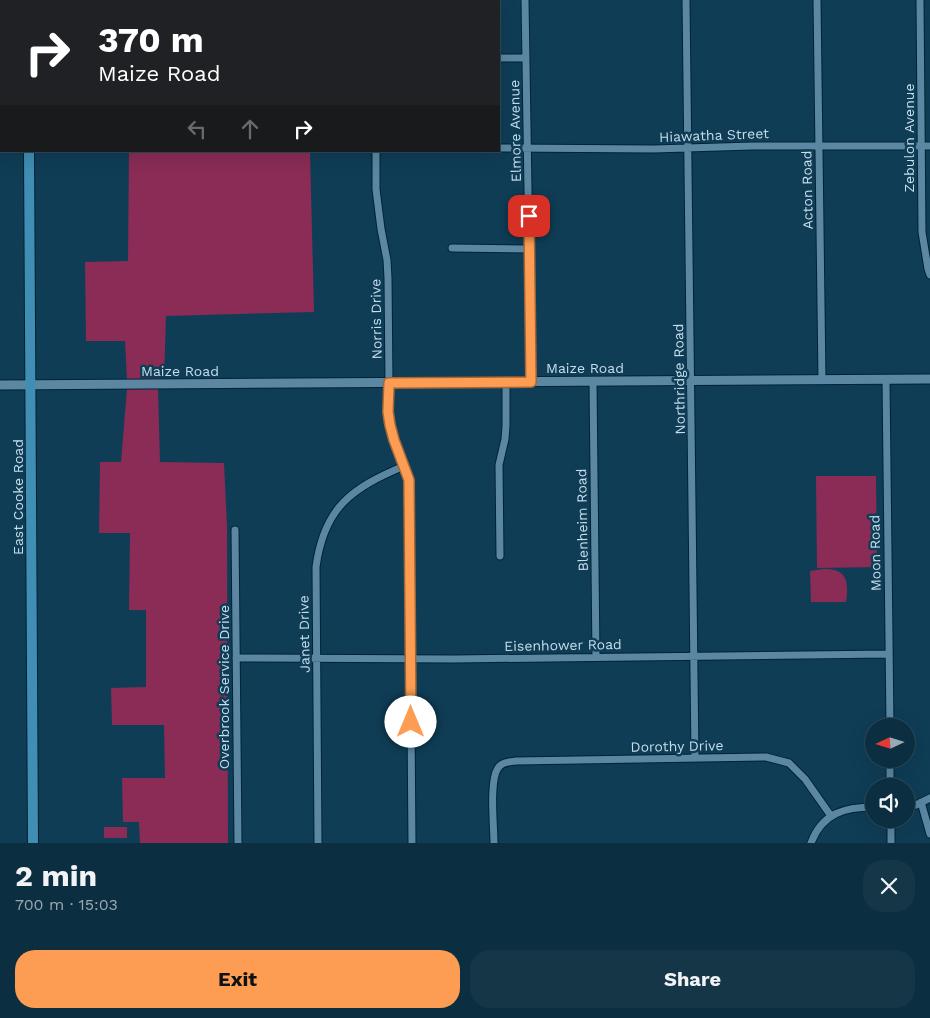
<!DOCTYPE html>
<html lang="en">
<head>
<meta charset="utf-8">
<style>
  :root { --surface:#0b2e40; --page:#143647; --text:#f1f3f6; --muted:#9aa8b1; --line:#2b4a59; --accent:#fc9d53 }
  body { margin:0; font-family:"Work Sans",sans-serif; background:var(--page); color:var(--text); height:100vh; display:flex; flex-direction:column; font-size:19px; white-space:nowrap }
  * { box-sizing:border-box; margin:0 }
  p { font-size:16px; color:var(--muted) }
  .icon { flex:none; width:28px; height:28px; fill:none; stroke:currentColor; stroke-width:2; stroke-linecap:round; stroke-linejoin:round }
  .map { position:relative; height:843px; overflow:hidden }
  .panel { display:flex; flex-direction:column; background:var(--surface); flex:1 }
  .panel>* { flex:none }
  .hud { position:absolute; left:0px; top:0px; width:500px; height:152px; box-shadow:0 5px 20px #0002,0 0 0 1px var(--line); background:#202124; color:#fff; overflow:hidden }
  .needle { width:32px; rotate:266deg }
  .buttons { position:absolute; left:865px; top:718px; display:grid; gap:10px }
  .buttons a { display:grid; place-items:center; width:50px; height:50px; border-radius:50%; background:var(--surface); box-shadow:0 5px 20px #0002,0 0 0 1px var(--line); font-size:25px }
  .pin { position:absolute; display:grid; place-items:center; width:42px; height:42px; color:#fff; margin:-21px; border-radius:10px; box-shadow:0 2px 8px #0006 }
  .me { position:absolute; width:55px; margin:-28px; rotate:0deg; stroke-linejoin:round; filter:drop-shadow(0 0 4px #0008) }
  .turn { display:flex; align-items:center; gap:18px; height:105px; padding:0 15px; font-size:22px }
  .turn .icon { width:65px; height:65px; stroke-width:2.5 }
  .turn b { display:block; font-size:35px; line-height:42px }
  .lanes { display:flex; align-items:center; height:48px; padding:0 15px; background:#0003; justify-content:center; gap:25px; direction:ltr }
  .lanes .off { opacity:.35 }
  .round { display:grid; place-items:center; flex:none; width:52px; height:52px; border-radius:20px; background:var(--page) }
  .head { display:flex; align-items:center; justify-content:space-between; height:85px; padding:0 15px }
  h1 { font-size:30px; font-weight:700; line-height:38px }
  .cta { display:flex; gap:10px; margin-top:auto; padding:10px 15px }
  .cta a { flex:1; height:58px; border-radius:20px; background:var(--accent); color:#111; font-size:20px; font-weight:700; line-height:58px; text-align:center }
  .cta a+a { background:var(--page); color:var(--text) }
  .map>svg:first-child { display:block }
  .green { fill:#8a2c56 }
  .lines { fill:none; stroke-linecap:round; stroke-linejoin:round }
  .minor-casing { stroke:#012335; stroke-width:9 }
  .tertiary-casing { stroke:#012335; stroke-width:11 }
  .secondary-casing { stroke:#012335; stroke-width:12 }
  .minor { stroke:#5b87a3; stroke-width:7 }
  .tertiary { stroke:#5b87a3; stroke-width:9 }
  .secondary { stroke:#408eb4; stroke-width:10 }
  .route-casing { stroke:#a46636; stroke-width:12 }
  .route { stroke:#fc9d53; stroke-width:9 }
  .labels { text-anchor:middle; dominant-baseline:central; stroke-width:5; stroke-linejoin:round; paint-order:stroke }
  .street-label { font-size:14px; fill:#c6ddec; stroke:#0f3d56 }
</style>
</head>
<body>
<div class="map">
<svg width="930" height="843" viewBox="0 0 930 843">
  <rect width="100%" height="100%" fill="#0f3d56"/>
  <path class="green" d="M 154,0 L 310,0 L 310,1 L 154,1 Z
    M 129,151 L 310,151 L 314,312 L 166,316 L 164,380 L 127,380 L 125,341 L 86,341 L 85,262 L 128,261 Z
    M 158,388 L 160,462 L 224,463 L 227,525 L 228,843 L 140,843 L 139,822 L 123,822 L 122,778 L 165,778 L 164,725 L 112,725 L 111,688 L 146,687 L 146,610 L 129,610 L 130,533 L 99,533 L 100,462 L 121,462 L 127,389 Z
    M 816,476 L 876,476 L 877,567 L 817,568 Z
    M 824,569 C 847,569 849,581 846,602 L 811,602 L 810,571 Z
    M 104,827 L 127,827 L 127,838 L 104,838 Z"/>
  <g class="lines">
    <defs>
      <path id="minor" d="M 376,0 L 376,1
        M 525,0 L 531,382
        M 686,0 L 695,758
        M 817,0 L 822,380
        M 920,0 L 922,232 L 928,269 L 930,275
        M 499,58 L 526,58
        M 499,148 L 654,149 L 752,146 L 930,146
        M 376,151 L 376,189 L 381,229 L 387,260 L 388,278 L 389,383 L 388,412 L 394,440 L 409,480 L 412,843
        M 452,248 L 529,249
        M 886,380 L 890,726
        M 593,382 L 596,657
        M 235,530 L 238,843
        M 500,556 L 499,465 L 505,439 L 506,426 L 506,382
        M 236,658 L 454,659 L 889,654
        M 890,759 L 890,786
        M 921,802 L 930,834
        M 906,807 L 916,805 L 930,798
        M 891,819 L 891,843
        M 318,843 L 316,567 C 324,507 352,488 404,466
        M 494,843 C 494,826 489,781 498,768 C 502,762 509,762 516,761 L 766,757 L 789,763 L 805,779 L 831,816
        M 811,843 C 822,813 845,807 874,807"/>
      <path id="tertiary" d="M 0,385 L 930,379"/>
      <path id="secondary" d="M 28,0 L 28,1
        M 29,151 L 33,843"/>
    </defs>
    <use href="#minor" class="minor-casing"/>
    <use href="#tertiary" class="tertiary-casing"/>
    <use href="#secondary" class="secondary-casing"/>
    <use href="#minor" class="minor"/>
    <use href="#tertiary" class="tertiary"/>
    <use href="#secondary" class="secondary"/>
  </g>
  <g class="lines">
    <defs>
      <path id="route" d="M 411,722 L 409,480 L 394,440 L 390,425 L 388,412 L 389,383 L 531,382 L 529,216"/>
    </defs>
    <use href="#route" class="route-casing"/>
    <use href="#route" class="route"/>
  </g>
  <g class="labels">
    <g class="street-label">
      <text transform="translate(515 131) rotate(-91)">Elmore Avenue</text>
      <text transform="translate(714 135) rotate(-2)">Hiawatha Street</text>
      <text transform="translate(909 138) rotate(-90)">Zebulon Avenue</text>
      <text transform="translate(807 190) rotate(-91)">Acton Road</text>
      <text transform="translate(376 319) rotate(-91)">Norris Drive</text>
      <text x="585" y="368">Maize Road</text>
      <text x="180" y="371">Maize Road</text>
      <text transform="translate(679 379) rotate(-91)">Northridge Road</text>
      <text transform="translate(18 497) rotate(-90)">East Cooke Road</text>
      <text transform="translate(582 520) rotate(-91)">Blenheim Road</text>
      <text transform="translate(875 553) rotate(-91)">Moon Road</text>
      <text transform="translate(304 634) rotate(-91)">Janet Drive</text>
      <text transform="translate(563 645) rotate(-1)">Eisenhower Road</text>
      <text transform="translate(224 687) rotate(-90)">Overbrook Service Drive</text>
      <text transform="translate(677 746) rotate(-1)">Dorothy Drive</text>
    </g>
  </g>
</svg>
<div class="buttons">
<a><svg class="needle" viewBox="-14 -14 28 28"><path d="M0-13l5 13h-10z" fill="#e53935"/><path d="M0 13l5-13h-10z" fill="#9aa8b1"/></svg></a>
<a><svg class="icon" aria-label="sound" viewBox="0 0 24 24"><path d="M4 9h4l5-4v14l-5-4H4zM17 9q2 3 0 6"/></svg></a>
</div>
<div class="pin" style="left:529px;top:216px;background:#d93025"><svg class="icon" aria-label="arrive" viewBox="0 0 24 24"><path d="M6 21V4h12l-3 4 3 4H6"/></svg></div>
<svg class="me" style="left:411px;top:722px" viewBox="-20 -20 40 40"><circle r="19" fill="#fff"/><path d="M0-13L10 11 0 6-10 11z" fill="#fc9d53"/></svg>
<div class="hud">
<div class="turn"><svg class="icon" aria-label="right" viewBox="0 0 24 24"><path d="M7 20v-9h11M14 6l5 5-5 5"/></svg><div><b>370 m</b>Maize Road</div></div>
<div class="lanes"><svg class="icon off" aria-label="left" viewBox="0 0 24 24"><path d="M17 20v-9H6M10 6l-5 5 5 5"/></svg><svg class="icon off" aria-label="ahead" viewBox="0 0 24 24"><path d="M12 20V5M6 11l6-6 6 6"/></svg><svg class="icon" aria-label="right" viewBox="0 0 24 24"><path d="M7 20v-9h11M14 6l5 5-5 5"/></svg></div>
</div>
</div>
<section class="panel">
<div class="head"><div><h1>2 min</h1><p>700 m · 15:03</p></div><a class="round"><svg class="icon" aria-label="close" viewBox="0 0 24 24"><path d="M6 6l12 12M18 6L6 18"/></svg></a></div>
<div class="cta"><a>Exit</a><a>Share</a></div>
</section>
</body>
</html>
